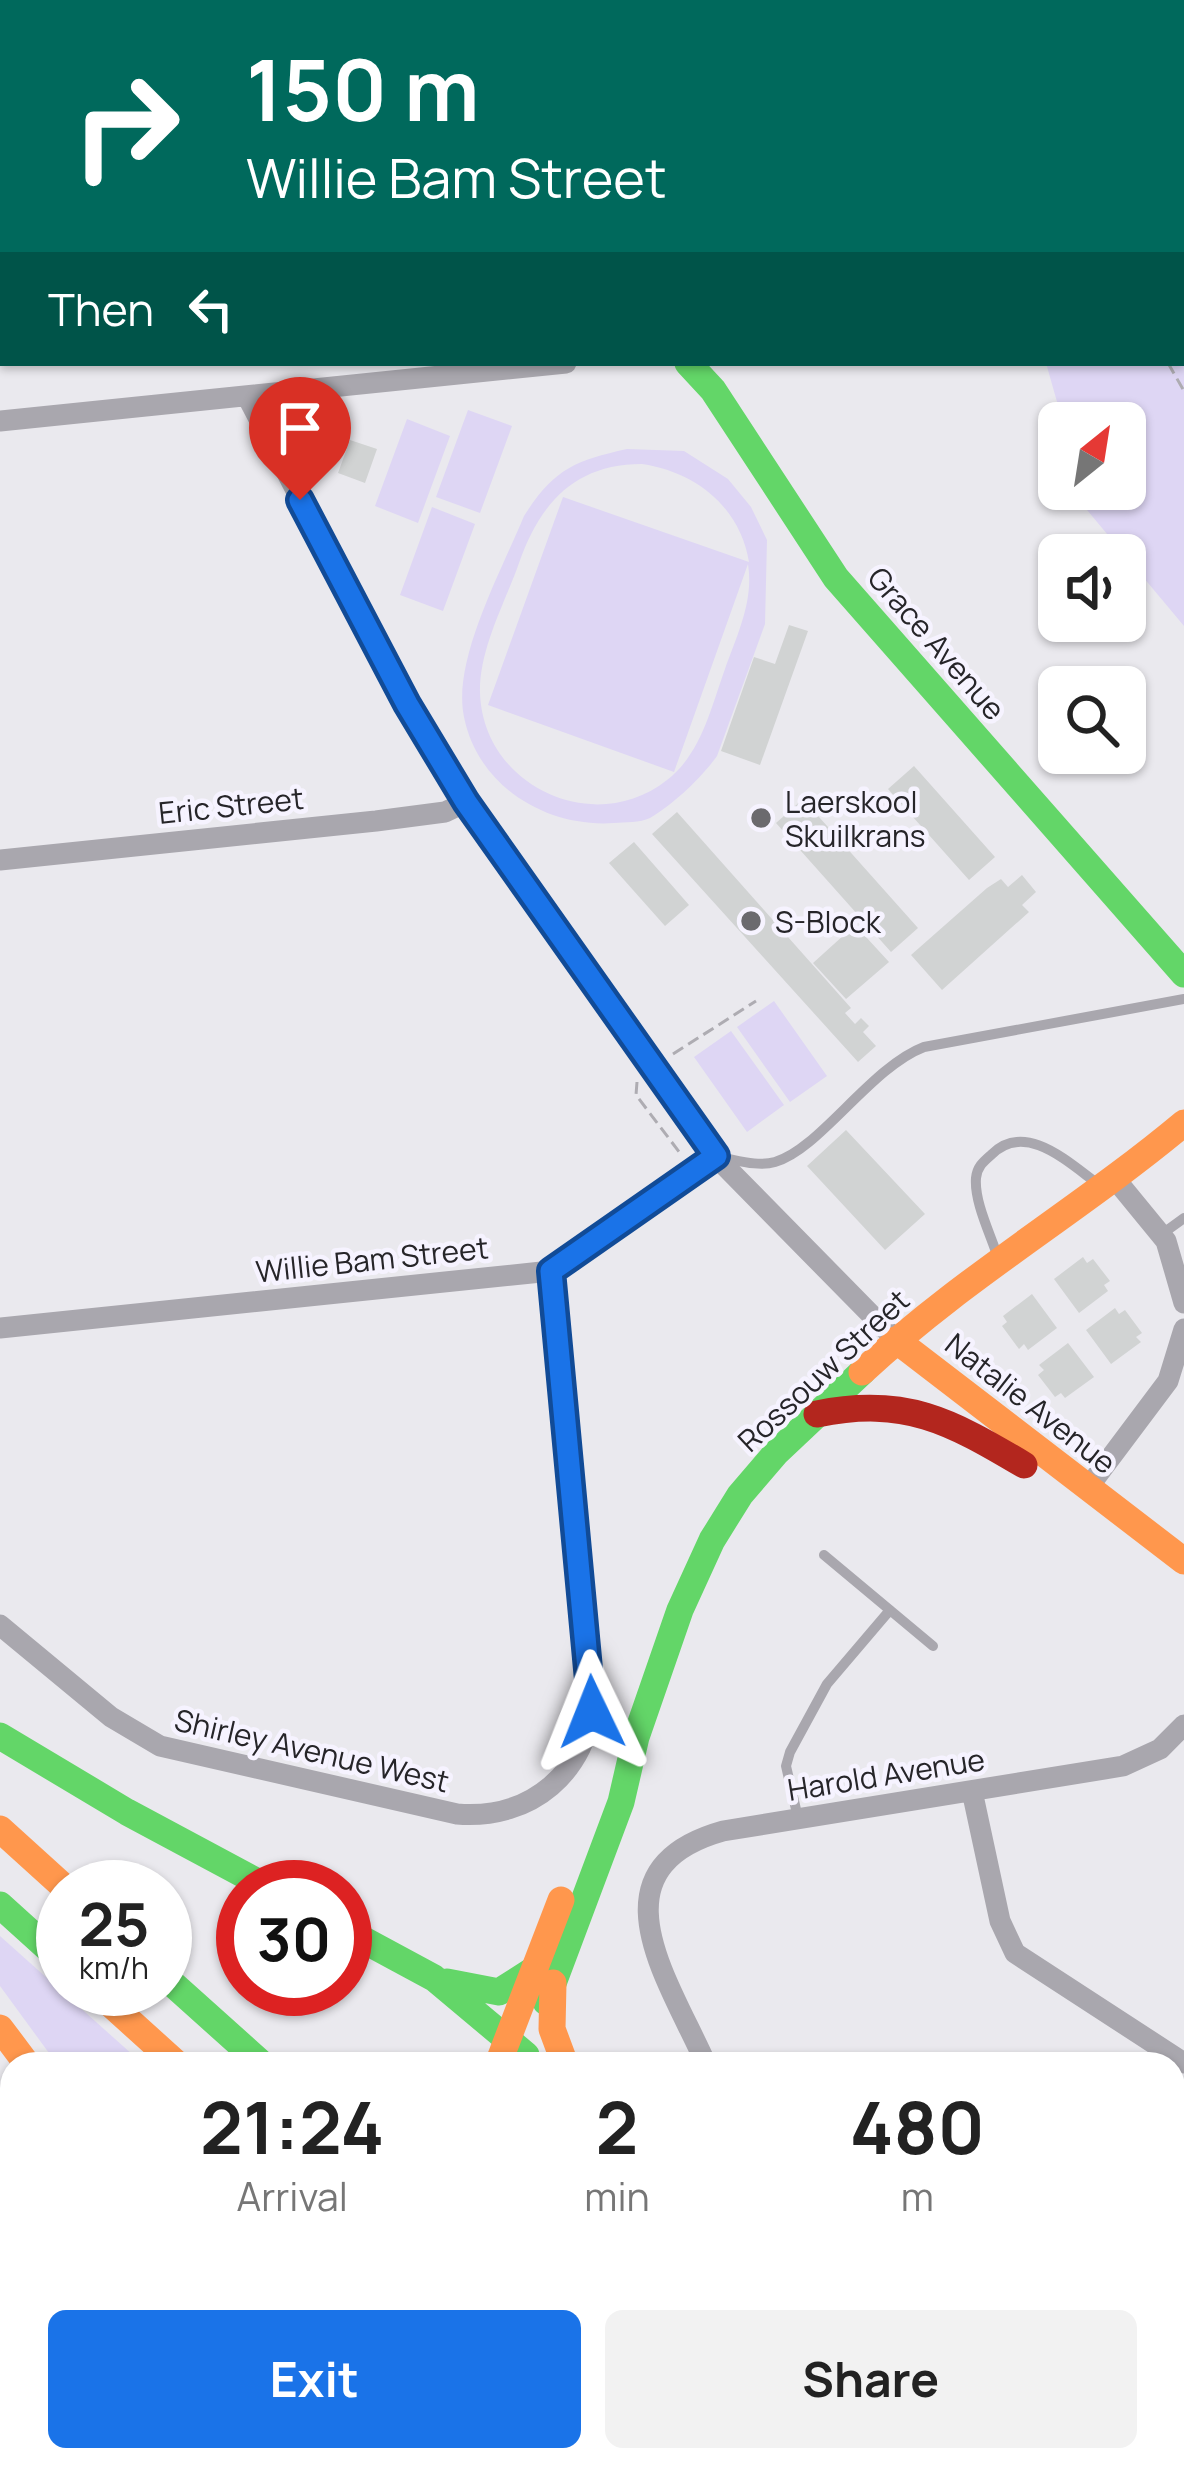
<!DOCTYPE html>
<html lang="en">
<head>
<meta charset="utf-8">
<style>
  :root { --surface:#fff; --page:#f2f2f2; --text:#222; --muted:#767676; --accent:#1a73e8 }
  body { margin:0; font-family:Manrope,sans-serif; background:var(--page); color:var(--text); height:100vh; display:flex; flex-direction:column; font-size:45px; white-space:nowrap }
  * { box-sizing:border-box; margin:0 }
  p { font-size:39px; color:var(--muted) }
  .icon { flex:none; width:66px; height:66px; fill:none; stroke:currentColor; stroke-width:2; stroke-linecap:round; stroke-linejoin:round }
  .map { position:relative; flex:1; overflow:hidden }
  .sheet { position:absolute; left:0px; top:2052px; width:1185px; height:420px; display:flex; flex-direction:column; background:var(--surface); border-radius:36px 36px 0 0; box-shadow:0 3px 9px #0004 }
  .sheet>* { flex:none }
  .banner { position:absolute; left:0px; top:0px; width:1185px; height:366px; box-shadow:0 3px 9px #0004; background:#00695c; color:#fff; overflow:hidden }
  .needle { width:78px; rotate:30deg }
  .buttons { position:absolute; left:1038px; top:402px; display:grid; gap:24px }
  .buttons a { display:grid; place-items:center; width:108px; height:108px; border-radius:18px; background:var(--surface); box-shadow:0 3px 9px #0004; font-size:60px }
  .speed { position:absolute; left:36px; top:1860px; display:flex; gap:24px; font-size:60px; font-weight:700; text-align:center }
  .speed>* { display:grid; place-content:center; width:156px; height:156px; border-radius:50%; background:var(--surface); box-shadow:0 3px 9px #0004; line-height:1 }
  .speed small { font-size:30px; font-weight:400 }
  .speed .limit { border:18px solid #d22; background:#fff; color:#111 }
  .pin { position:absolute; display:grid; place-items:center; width:102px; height:102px; color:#fff; margin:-123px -51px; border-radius:50% 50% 50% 0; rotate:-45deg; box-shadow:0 0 12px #0007 }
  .pin .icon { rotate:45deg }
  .me { position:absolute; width:132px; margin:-66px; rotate:358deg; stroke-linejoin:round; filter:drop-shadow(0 0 9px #0008) }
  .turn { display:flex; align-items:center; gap:42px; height:252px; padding:0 48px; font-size:54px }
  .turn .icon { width:156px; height:156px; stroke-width:2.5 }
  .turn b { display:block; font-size:84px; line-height:102px }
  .then { display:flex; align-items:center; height:114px; padding:0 48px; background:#0003; gap:24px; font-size:45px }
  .eta { display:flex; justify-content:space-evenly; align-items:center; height:204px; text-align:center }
  .eta b { font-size:72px; font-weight:700; line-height:84px }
  .button { display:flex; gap:24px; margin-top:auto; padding:24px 48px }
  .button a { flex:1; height:138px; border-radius:18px; background:var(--accent); color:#fff; font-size:48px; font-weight:700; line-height:138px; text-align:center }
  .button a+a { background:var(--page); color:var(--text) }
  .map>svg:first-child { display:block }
  .green { fill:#ded6f4; fill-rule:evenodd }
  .building { fill:#d1d3d3 }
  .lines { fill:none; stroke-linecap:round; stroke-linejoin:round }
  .path { stroke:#aeacb2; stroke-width:3; stroke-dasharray:12 6; stroke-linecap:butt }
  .lane { stroke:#a9a7ae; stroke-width:10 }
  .street { stroke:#a9a7ae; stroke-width:21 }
  .fast { stroke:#63d668; stroke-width:27 }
  .slow { stroke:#ff974d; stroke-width:27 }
  .jam { stroke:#b3261e; stroke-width:27 }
  .route-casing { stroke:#114b97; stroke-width:30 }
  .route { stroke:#1a73e8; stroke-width:21 }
  .poi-dot { fill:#6b6a6e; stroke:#f6f3ff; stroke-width:4.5 }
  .labels { text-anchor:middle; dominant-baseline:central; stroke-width:9; stroke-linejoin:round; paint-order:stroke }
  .street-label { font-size:30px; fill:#262529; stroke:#f6f3ff }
  .poi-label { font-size:30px; fill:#262529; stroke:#f6f3ff; text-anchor:start }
</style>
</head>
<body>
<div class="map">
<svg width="1184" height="2472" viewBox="0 0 1184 2472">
  <rect width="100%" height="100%" fill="#eae9ee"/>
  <path class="green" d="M 1184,28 L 1184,626 L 1087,510 L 1081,489 L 1125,489 L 1125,423 L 1063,423 L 1046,363 L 1182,363 Z
    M 468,410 L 512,426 L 480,513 L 436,497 Z
    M 407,419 L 450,436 L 418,523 L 375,506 Z
    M 627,449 L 684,451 L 728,479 L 751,507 L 767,540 L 765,624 L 717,756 C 701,778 674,804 650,818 C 640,823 625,822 614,823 C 547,828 478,787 464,717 C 452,660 502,570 524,516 C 554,469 574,461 627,449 ZM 642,464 C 696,472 740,507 749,562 L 563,497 L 488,705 L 674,772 L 748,564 C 754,601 737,635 725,669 C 711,708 701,754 667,780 C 594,838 483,786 480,693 C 479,649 505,603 519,563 C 540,503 575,464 642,464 Z
    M 432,507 L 475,524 L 443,611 L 400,595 Z
    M 774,1001 L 827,1076 L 790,1102 L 737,1027 Z
    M 731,1031 L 784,1105 L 747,1132 L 694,1057 Z
    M 0,1936 L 143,2064 L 57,2064 L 0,1986 Z
    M 390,2460 L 597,2460 L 612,2472 L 400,2472 Z"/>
  <path class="building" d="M 350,440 L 377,449 L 365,483 L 338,473 Z
    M 789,625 L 808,631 L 760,765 L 721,751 L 754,657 L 775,664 Z
    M 914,766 L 995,857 L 969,880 L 888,789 Z
    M 803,799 L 918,928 L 891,952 L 776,823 Z
    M 677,812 L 851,1008 L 845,1013 L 855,1024 L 861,1018 L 869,1026 L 863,1032 L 876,1046 L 858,1062 L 652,834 Z
    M 634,842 L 689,905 L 665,926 L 609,863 Z
    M 1022,875 L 1036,892 L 1022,905 L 1029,912 L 942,990 L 911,955 L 987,888 L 1001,879 L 1008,887 Z
    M 855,925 L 889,962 L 846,999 L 813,963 Z
    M 846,1130 L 925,1214 L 885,1250 L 807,1166 Z
    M 1083,1257 L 1087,1263 L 1093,1259 L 1110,1281 L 1104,1285 L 1108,1291 L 1079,1313 L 1054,1279 Z
    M 1032,1294 L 1057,1328 L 1028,1350 L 1024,1344 L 1019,1349 L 1002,1326 L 1007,1322 L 1003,1316 Z
    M 1115,1308 L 1119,1314 L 1125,1310 L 1142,1333 L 1136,1337 L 1141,1342 L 1111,1364 L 1086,1330 Z
    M 1068,1343 L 1094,1377 L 1065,1398 L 1061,1393 L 1055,1397 L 1038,1375 L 1044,1370 L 1039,1365 Z"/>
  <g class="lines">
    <path class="path" d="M 1182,105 L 1184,104
      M 1168,363 L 1184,391
      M 673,1054 L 756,1001
      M 637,1082 L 636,1095 L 680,1153"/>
    <path class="lane" d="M 719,1157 C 737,1160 758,1167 775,1162 C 819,1150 871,1067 924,1047 L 1184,999
      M 1162,1234 L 1184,1218
      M 999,1261 C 992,1237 974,1203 976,1178 C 977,1167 983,1162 991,1155 C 1025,1120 1069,1163 1098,1184
      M 824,1555 L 933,1646
      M 798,1818 L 786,1766 L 790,1752 L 827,1684 L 890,1610"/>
    <path class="street" d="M 874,3 L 876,0
      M 247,396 L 407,704 L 533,899 L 716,1157 L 896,1340
      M 0,421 L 566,363
      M 0,860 L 376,821 L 445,812 L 466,802
      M 1116,1180 L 1166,1241 L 1184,1303
      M 0,1328 L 551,1271 L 716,1157
      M 1087,1489 L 1168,1381 L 1184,1329
      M 0,1625 L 111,1717 L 160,1746 L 457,1814 C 532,1820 587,1772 594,1698 L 551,1271
      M 972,1791 L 1000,1921 L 1015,1953 L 1184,2063
      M 706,2064 C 670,1982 588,1869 723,1831 L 1123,1766 L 1160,1749 L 1184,1725
      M 1018,2460 L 1035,2472"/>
    <path class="fast" d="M 469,0 L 471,3
      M 688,363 L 713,390 L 836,578 L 1184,974
      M 0,1736 L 127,1812 L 267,1887
      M 0,1905 L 63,1962
      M 345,1930 L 434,1978 L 526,2055
      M 165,1977 L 262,2064
      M 447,1982 L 499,1992 L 532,1971
      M 546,2002 L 621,1802 L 636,1737 L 680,1610 L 712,1540 L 740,1495 L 776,1453 L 862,1372
      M 362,2472 L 366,2460"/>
    <path class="slow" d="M 896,1340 L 1184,1561
      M 862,1372 C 961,1279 1080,1210 1184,1123
      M 0,1829 L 64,1887
      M 553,1983 L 552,2029 L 565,2064
      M 94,1989 L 177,2064
      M 0,2028 L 27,2064
      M 498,2064 L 561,1900
      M 303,2460 L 331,2472
      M 633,2460 L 647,2472
      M 723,2460 L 738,2472"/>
    <path class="jam" d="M 817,1414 C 905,1396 950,1421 1024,1465
      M 825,2460 L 835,2472"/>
  </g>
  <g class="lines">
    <defs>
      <path id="route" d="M 300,500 L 407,704 L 466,802 L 716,1156 L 551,1271 L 592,1712"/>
    </defs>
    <use href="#route" class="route-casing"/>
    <use href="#route" class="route"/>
  </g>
  <g class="poi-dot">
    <circle cx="761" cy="818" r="12"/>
    <circle cx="751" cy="921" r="12"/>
  </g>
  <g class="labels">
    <g class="street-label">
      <text transform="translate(937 643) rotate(49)">Grace Avenue</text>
      <text transform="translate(231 805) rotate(-6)">Eric Street</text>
      <text transform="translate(372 1259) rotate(-6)">Willie Bam Street</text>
      <text transform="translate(823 1370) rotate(-43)">Rossouw Street</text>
      <text transform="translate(1031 1403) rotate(38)">Natalie Avenue</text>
      <text transform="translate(312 1750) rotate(13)">Shirley Avenue West</text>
      <text transform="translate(886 1774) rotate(-9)">Harold Avenue</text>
    </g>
    <g class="poi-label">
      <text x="785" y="801">Laerskool<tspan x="785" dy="34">Skuilkrans</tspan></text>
      <text x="775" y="921">S-Block</text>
    </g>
  </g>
</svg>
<div class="buttons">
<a><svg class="needle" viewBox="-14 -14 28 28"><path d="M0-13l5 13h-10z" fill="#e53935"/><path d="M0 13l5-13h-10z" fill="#767676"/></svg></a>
<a><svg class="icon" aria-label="sound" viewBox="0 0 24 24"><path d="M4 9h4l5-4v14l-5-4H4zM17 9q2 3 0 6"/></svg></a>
<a><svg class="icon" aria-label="search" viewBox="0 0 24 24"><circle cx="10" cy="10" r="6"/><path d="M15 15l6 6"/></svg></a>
</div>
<div class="speed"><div>25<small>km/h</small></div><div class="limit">30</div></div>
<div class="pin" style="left:300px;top:500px;background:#d93025"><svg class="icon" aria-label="arrive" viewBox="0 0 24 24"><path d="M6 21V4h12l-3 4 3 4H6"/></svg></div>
<svg class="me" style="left:592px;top:1712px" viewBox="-20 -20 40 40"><path d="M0-17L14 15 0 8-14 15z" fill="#1a73e8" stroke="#fff" stroke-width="4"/></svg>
<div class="banner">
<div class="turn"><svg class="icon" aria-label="right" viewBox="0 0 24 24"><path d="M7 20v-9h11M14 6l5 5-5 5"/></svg><div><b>150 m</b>Willie Bam Street</div></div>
<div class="then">Then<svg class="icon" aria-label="left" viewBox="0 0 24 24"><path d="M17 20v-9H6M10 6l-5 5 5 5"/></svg></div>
</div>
<section class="sheet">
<div class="eta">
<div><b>21:24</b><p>Arrival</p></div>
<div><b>2</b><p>min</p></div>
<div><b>480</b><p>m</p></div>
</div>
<div class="button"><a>Exit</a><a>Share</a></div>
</section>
</div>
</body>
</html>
